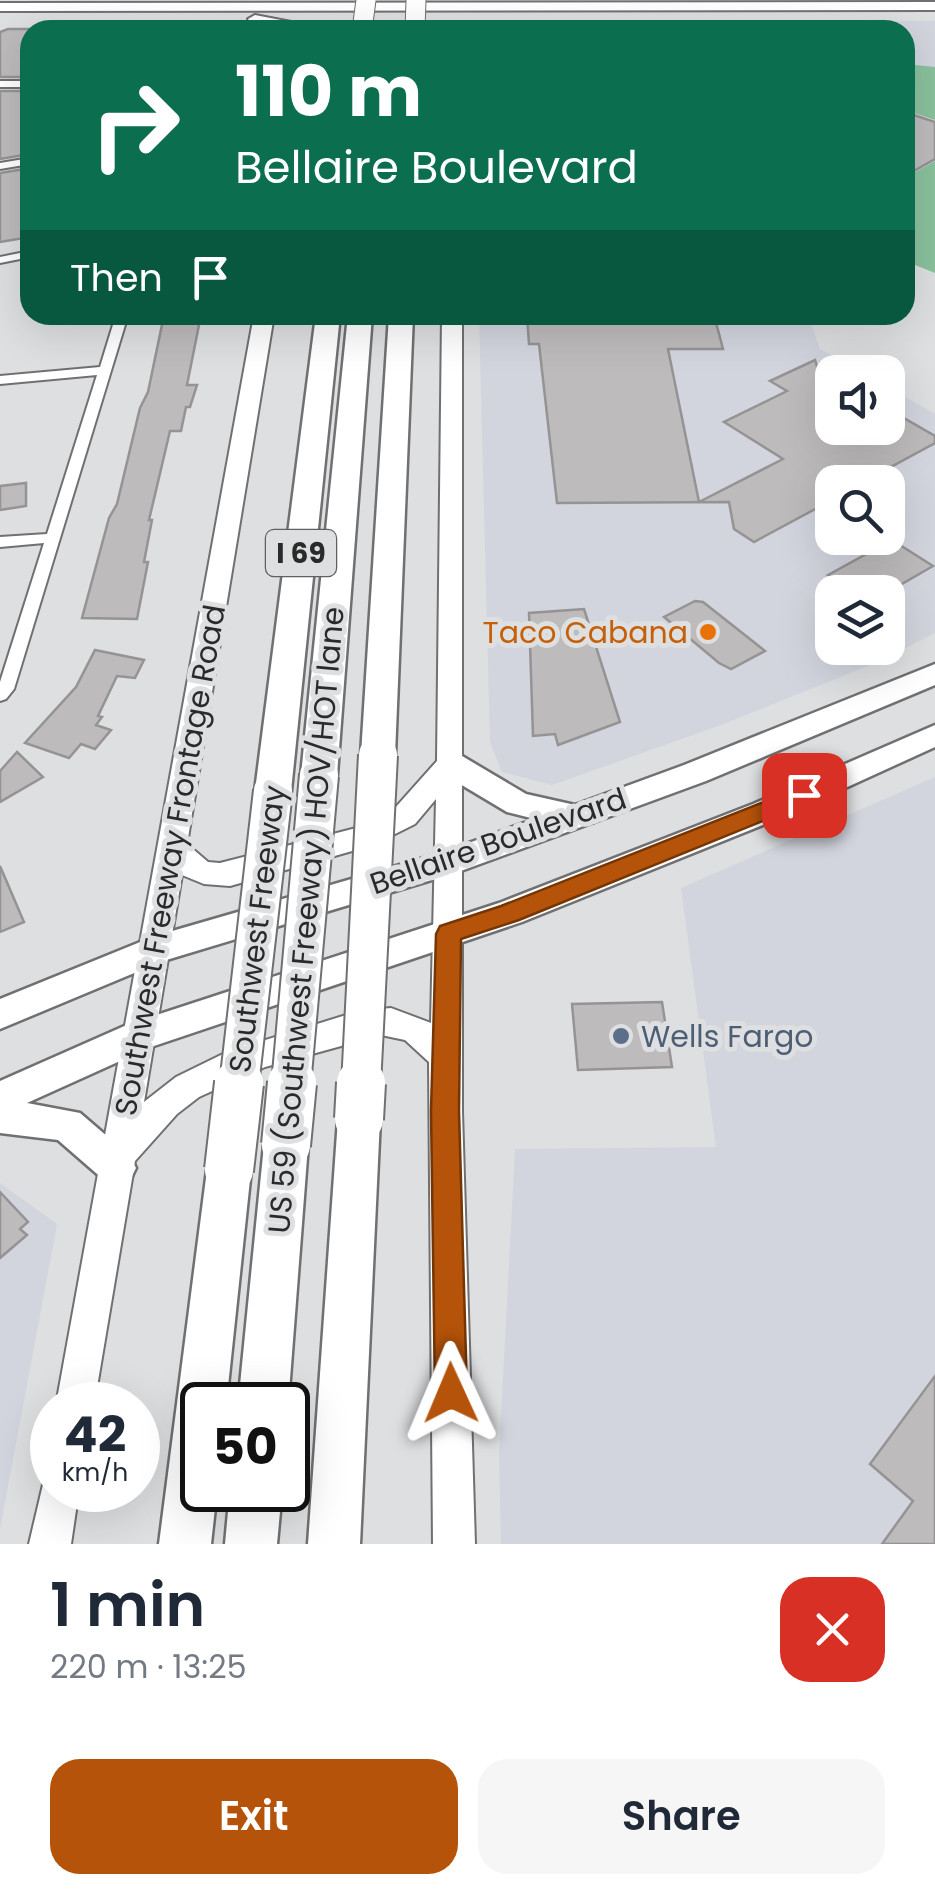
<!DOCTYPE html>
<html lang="en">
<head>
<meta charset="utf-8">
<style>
  :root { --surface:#fff; --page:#f6f6f7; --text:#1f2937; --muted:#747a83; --accent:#b45309 }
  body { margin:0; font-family:Poppins,sans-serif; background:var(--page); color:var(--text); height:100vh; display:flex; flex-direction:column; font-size:38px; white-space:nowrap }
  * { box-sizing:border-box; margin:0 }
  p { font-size:32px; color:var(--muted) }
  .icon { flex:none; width:55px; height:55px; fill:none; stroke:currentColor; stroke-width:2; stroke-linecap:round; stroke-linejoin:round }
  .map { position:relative; height:1544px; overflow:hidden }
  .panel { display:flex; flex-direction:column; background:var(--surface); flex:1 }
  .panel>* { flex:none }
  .banner { position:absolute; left:20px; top:20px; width:895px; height:305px; border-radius:30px; box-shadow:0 10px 40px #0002; background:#0b6e4f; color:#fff; overflow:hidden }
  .buttons { position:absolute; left:815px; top:355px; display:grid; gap:20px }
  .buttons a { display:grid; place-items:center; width:90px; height:90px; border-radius:20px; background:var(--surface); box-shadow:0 10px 40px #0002; font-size:50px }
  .speed { position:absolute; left:30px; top:1382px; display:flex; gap:20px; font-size:50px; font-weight:700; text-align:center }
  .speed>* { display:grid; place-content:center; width:130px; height:130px; border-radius:50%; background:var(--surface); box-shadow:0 10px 40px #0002; line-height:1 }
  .speed small { font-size:25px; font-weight:400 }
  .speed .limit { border:5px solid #111; border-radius:15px; background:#fff; color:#111 }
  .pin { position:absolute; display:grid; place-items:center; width:85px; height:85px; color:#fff; margin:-42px; border-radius:20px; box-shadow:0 5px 15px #0006 }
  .me { position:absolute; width:110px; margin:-55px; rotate:359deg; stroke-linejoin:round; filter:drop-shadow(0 0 8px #0008) }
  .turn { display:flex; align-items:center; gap:35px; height:210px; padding:0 50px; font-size:45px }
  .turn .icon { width:130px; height:130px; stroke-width:2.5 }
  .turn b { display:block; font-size:70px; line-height:85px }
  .then { display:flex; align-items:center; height:95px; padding:0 50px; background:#0003; gap:20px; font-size:38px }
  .round { display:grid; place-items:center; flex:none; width:105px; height:105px; border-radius:30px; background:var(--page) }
  .overview { display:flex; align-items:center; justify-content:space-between; height:170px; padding:0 50px }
  h1 { font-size:60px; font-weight:600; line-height:75px }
  .action { display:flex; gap:20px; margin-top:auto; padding:20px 50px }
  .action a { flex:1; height:115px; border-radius:30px; background:var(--accent); color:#fff; font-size:40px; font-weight:600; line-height:115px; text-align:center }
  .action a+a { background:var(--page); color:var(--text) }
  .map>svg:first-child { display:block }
  .built { fill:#d2d5de; fill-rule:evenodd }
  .green { fill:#8ac19d }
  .building { fill:#bdbbbc; stroke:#959394; stroke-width:2.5 }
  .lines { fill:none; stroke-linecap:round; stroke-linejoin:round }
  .minor-casing { stroke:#707072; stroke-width:4 }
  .secondary-casing { stroke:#707072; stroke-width:4 }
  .primary-casing { stroke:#707072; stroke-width:5 }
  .motorway-casing { stroke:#707072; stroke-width:5 }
  .minor { fill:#fff; fill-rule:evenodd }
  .secondary { fill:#fff; fill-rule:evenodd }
  .primary { fill:#fff; fill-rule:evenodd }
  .motorway { fill:#fff; fill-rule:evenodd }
  .motorway-bridge-far2-casing { stroke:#707072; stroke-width:21; stroke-linecap:butt }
  .motorway-bridge-far1-casing { stroke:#707072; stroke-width:42; stroke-linecap:butt }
  .motorway-bridge-casing { stroke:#707072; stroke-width:52; stroke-linecap:butt }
  .motorway-bridge-far2 { stroke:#fff; stroke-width:19 }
  .motorway-bridge-far1 { stroke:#fff; stroke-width:38 }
  .motorway-bridge { stroke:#fff; stroke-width:48 }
  .route { fill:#b45309; stroke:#753606; stroke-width:2.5 }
  .food-dot { fill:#e8710a; stroke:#dedfe1; stroke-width:4 }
  .service-dot { fill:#5c6f8a; stroke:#dedfe1; stroke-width:4 }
  .labels { text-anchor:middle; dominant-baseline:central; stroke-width:10; stroke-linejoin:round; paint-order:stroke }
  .shield { fill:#dedfe1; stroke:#606062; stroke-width:2.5 }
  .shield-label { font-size:28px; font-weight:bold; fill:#2a2a2b }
  .food-label { font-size:30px; fill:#c56008; stroke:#dedfe1; text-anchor:end }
  .street-label { font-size:30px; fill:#2a2a2b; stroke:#dedfe1 }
  .service-label { font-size:30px; fill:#4e5e75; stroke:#dedfe1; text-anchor:start }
</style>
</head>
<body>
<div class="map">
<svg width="935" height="1544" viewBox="0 0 935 1544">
  <rect width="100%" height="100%" fill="#dedfe1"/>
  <path class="built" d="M 674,20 L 935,21 L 935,67 L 905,64 L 905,30 L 487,30 L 509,24 Z
    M 479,315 L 808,315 L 820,349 L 862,372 L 832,372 L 832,428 L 888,428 L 888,387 L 935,414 L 935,633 L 880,661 L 721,725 L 552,785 L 502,772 L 490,742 ZM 832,482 L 888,482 L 888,538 L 832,538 ZM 832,592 L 888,592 L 888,648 L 832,648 Z
    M 935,777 L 935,1544 L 501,1544 L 499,1455 L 515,1149 L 716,1147 L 681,888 Z
    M 0,1183 L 57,1224 L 0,1529 Z"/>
  <path class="green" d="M 905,64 L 935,67 L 935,120 L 905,110 Z
    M 935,161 L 935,273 L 905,261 L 905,178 Z"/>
  <path class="building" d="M 8,29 L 30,29 L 30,77 L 0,77 L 0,32 Z
    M 0,91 L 30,91 L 30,154 L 0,159 Z
    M 905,112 L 935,122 L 935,159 L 905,176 Z
    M 30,168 L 30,237 L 0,242 L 0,173 Z
    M 527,315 L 714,315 L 723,349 L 668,349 L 699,502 L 783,459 L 724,422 L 787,391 L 770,381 L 815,360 L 818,370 L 832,378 L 832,428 L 888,428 L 888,409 L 935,436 L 935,443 L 863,482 L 832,482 L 832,500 L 754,542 L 734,529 L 729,502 L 557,503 L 539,344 L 529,344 Z
    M 163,320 L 200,320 L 187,385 L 197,385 L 190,407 L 186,407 L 181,431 L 170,431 L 149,520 L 152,520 L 144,562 L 148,562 L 137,619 L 82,618 L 109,518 L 117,504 L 140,408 L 148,392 Z
    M 26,483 L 26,506 L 0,510 L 0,486 Z
    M 892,540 L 933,566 L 888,592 L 855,592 L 828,575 Z
    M 695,601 L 703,602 L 765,651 L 731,669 L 719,663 L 664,617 Z
    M 584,609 L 620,722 L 558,745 L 555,734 L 533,736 L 529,613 Z
    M 95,650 L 144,660 L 135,678 L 117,676 L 98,716 L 102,717 L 96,725 L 111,730 L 95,749 L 81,744 L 69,758 L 25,743 L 76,687 Z
    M 17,752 L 43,777 L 0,802 L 0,771 Z
    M 0,866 L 24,922 L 0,932 Z
    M 662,1002 L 672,1067 L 578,1070 L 572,1004 Z
    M 0,1192 L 28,1222 L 20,1229 L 27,1235 L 0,1258 Z
    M 935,1376 L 935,1544 L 882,1544 L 913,1501 L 870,1464 Z"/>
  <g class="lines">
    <defs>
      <path id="minor" d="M 0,81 L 30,81 L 30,87 L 0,87 Z
        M 30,158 L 30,164 L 0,169 L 0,163 Z
        M 30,251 L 30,257 L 0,263 L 0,257 Z
        M 116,315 L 128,315 L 14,689 L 6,699 L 0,701 L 0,682 L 44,543 L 0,547 L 0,537 L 47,534 L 97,375 L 0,384 L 0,376 L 100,367 Z"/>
      <path id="secondary" d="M 935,2 L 935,10 L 0,11 L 0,3 Z
        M 255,15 L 312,26 L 319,30 L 290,30 L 250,22 L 248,19 Z
        M 342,26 L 427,26 L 434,30 L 335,30 Z
        M 254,315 L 274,315 L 187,844 L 208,862 L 220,863 L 364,826 L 395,808 L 437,761 L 442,315 L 462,315 L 462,1111 L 475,1544 L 433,1544 L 429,1062 L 405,1040 L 381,1035 L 265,1067 L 199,1097 L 177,1114 L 135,1161 L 94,1405 L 56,1405 ZM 436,799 L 431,1023 L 391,1008 L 359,1011 L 227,1052 L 176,1077 L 144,1102 L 182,875 L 204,884 L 230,886 L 373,845 L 415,824 Z
        M 52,1472 L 52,1490 L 79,1490 L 71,1544 L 29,1544 L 45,1476 Z"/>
      <path id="primary" d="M 935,664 L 935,685 L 706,781 L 458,872 L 163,961 L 0,1029 L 0,999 L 155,936 L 441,853 L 535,819 L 507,812 L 440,772 L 436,764 L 440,756 L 451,753 L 462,756 L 526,794 L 575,805 L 684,765 Z
        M 935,725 L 935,747 L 775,820 L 522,922 L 151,1047 L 27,1103 L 80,1113 L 130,1156 L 136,1168 L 130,1180 L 117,1185 L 104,1180 L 58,1140 L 0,1133 L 0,1081 L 129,1024 L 499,903 L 753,804 Z"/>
      <path id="motorway" d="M 316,315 L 340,315 L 291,791 L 286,800 L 273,804 L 260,800 L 255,791 Z
        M 348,315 L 372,315 L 337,775 L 331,784 L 319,788 L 307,784 L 301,775 Z
        M 389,315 L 413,315 L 395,755 L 390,764 L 378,768 L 366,764 L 361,755 Z
        M 359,1100 L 374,1105 L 380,1119 L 360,1544 L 308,1544 L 338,1119 L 344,1105 Z
        M 286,1125 L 301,1131 L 308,1145 L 288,1405 L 238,1405 L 264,1145 L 271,1131 Z
        M 229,1150 L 245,1156 L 251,1170 L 226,1405 L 202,1405 L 202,1490 L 217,1490 L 211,1544 L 159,1544 L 207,1170 L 213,1156 Z
        M 230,1490 L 282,1490 L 277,1544 L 225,1544 Z"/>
    </defs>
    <use href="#minor" class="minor-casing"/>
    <use href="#secondary" class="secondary-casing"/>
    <use href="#primary" class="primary-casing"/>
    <use href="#motorway" class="motorway-casing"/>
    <use href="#minor" class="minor"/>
    <use href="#secondary" class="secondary"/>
    <use href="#primary" class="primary"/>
    <use href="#motorway" class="motorway"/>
    <defs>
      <path id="motorway-bridge-far2" d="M 362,30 L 366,0
        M 415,30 L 416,0"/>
      <path id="motorway-bridge-far1" d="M 239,1085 L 273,791
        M 291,1085 L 319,775
        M 361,1085 L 378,755"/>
      <path id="motorway-bridge" d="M 359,1119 L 361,1083
        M 286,1145 L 292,1083
        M 229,1170 L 239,1083"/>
    </defs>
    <use href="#motorway-bridge-far2" class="motorway-bridge-far2-casing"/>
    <use href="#motorway-bridge-far1" class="motorway-bridge-far1-casing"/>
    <use href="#motorway-bridge" class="motorway-bridge-casing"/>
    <use href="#motorway-bridge-far2" class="motorway-bridge-far2"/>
    <use href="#motorway-bridge-far1" class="motorway-bridge-far1"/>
    <use href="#motorway-bridge" class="motorway-bridge"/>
  </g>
  <path class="route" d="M 804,786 L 815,795 L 812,801 L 519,920 L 461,939 L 459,1111 L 467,1393 L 463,1404 L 451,1409 L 440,1404 L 435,1393 L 431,1111 L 436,934 L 440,926 L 501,906 Z"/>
  <circle class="food-dot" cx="708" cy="632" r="10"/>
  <circle class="service-dot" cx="621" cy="1036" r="10"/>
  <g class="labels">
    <rect class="shield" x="266" y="530" width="70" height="46" rx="8"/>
    <g class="shield-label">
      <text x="301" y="553">I 69</text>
    </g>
    <g class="food-label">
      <text x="688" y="632">Taco Cabana</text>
    </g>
    <g class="street-label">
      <text transform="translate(498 841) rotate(-19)">Bellaire Boulevard</text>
      <text transform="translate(170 860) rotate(-80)">Southwest Freeway Frontage Road</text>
      <text transform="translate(306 920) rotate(-85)">US 59 (Southwest Freeway) HOV/HOT lane</text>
      <text transform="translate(257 929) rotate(-83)">Southwest Freeway</text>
    </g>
    <g class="service-label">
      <text x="641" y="1036">Wells Fargo</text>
    </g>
  </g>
</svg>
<div class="buttons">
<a><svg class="icon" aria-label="sound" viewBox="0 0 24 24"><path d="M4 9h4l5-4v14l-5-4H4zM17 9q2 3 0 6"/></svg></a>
<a><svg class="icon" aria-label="search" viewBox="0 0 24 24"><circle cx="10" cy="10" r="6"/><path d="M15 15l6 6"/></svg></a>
<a><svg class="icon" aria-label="layers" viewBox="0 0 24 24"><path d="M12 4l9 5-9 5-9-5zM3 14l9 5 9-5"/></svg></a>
</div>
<div class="speed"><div>42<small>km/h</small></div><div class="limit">50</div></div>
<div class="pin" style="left:804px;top:795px;background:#d93025"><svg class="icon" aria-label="arrive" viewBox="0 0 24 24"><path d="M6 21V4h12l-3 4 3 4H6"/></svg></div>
<svg class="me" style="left:451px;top:1393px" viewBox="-20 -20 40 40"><path d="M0-17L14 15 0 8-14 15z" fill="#b45309" stroke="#fff" stroke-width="4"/></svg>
<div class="banner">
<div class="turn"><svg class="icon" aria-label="right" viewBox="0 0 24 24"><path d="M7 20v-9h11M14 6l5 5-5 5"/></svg><div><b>110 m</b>Bellaire Boulevard</div></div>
<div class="then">Then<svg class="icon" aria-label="arrive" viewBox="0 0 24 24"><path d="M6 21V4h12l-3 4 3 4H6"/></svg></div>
</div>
</div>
<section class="panel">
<div class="overview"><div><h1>1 min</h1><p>220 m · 13:25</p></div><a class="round" style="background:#d93025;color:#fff"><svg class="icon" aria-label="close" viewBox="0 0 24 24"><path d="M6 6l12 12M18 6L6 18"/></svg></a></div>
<div class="action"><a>Exit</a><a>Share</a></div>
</section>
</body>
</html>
